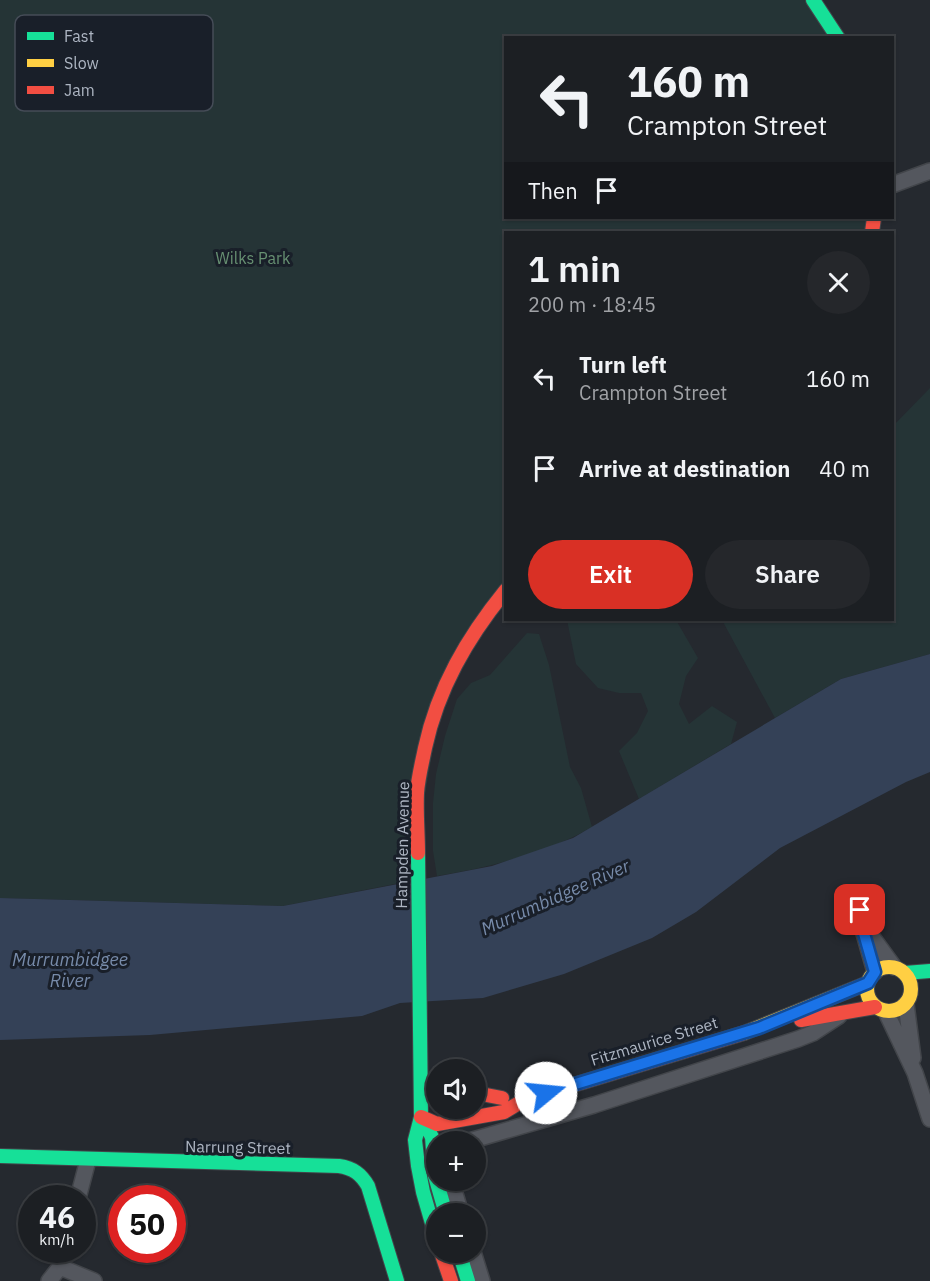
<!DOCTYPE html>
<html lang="en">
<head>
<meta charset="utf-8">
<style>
  :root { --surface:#1c1f23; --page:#25272b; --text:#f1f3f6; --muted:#a0a2a6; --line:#3a3d41; --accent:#d93025 }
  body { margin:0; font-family:"IBM Plex Sans",sans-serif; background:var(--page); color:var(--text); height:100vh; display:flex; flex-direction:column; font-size:22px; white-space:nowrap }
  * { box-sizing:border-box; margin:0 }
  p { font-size:20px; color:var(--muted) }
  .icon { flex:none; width:33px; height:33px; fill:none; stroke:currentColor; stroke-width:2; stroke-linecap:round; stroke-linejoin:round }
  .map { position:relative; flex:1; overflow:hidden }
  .side { position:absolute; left:504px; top:231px; width:390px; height:390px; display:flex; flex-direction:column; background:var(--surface); border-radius:0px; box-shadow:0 2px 4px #0004,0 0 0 2px var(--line) }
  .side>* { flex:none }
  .hud { position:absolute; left:504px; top:36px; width:390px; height:183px; border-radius:0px; box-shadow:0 2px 4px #0004,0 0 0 2px var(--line); background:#1c1f23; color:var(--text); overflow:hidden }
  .tools { position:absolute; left:426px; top:1059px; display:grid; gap:12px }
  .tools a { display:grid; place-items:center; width:60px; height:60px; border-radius:50%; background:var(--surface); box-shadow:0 2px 4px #0004,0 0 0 2px var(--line); font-size:30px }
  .speed { position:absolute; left:18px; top:1185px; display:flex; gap:12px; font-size:30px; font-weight:700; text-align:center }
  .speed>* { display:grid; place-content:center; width:78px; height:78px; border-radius:50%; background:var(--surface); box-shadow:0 2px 4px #0004,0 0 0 2px var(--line); line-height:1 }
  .speed small { font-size:15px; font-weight:400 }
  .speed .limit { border:9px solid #d22; background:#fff; color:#111 }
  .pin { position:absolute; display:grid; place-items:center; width:51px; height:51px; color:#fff; margin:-26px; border-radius:12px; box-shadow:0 3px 9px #0006 }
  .me { position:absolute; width:66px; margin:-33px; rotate:73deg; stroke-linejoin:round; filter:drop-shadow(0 0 4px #0008) }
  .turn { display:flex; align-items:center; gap:21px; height:126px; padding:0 24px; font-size:27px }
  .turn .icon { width:78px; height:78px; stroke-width:2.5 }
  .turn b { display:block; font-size:42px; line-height:51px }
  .then { display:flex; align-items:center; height:57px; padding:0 24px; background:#0003; gap:12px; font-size:22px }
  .round { display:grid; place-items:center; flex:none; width:63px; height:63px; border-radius:32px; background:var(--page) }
  .headline { display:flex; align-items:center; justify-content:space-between; height:102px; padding:0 24px }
  h1 { font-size:36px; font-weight:600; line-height:45px }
  .button { display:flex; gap:12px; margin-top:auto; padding:12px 24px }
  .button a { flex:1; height:69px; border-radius:36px; background:var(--accent); color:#fff; font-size:24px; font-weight:600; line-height:69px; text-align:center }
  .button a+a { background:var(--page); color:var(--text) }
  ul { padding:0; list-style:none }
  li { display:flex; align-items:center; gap:18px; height:90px; padding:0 24px }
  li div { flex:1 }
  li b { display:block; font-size:22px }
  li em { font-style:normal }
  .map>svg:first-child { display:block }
  .green { fill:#253436 }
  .water { fill:#344157 }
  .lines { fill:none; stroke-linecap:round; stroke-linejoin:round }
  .street-casing { stroke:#42454a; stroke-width:18 }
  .fast-casing { stroke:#42454a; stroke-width:16 }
  .slow-casing { stroke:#42454a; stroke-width:16 }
  .jam-casing { stroke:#42454a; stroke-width:16 }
  .street { stroke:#54575e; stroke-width:15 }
  .fast { stroke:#16e098; stroke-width:14 }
  .slow { stroke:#ffcf43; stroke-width:14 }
  .jam { stroke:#f24e42; stroke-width:14 }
  .route-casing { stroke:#114b97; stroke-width:15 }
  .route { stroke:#1a73e8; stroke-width:10 }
  .labels { text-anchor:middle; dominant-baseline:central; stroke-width:6; stroke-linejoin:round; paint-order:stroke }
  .park-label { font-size:16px; fill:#679072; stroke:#191f29 }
  .street-label { font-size:16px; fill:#adb5c2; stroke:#191f29 }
  .water-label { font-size:18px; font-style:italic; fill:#778baa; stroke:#191f29 }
  .key { fill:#191f29; stroke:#454c57; stroke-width:1.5 }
  .key-label { font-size:16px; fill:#adb5c2 }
</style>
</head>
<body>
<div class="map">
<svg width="930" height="1281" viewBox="0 0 930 1281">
  <rect width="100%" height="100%" fill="#25292f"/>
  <path class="green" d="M 0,0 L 813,0 L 838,37 L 506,38 L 506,218 L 874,218 L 872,232 L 506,232 L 505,590 L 444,686 L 410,881 L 283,906 L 0,898 Z
    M 930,388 L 930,654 L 841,679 L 775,718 L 722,620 L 892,620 L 893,426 Z
    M 567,620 L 676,620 L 698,658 L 686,676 L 679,704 L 689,724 L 712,706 L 737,722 L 731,744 L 639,799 L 619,751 L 637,733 L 648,711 L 641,693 L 619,693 L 598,688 L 576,664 Z
    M 527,633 L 539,634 L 549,665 L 570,767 L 581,788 L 592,827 C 545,854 490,867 437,876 L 433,851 L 433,803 L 436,774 L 445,736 L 457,699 L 471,683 L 490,675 Z"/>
  <path class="water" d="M 930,654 L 930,772 L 906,782 L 780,848 L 696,912 L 652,938 L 564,974 L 483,998 L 400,1003 L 362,1016 L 150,1035 L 0,1040 L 0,898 L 283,906 L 492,866 L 573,838 L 841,679 Z"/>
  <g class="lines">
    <defs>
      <path id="street" d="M 892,185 L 930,171
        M 860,910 L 861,923 L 875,972
        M 867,930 L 894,967
        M 906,1004 L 913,1058
        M 886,1012 L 915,1073 L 930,1119
        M 466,1142 L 594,1105 L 798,1039 L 813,1033 L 839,1016
        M 451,1180 L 461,1214
        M 78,1198 L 88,1160
        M 473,1252 L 482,1281
        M 60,1267 L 94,1281
        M 49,1281 L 60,1267 L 64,1250"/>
      <path id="fast" d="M 813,0 L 838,38
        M 418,853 L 421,1117 L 415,1140 L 418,1166 L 423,1192 L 436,1237
        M 905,973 L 930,971
        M 421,1117 L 432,1137 L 435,1176 L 446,1214
        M 0,1156 L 339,1166 C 353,1168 361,1174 368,1186 L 397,1281
        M 459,1252 L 468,1281"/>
      <path id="slow" d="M867 989a22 22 0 1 1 44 0a22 22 0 1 1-44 0Z
        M 744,1033 L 868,983"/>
      <path id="jam" d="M 872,232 L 874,218
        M 418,853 C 418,834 416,813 417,793 C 418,778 422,763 425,748 C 438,688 467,638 506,590
        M 801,1020 L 875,1007
        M 476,1093 L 502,1098
        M 421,1117 L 437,1124 L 504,1112 L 524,1100 L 744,1033
        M 441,1252 L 451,1281"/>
    </defs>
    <use href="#street" class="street-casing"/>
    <use href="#fast" class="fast-casing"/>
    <use href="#slow" class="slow-casing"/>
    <use href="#jam" class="jam-casing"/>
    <use href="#street" class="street"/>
    <use href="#fast" class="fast"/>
    <use href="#slow" class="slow"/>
    <use href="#jam" class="jam"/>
  </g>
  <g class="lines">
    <defs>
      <path id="route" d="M 546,1093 L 759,1028 L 868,983 L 875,972 L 861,923 L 860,910"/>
    </defs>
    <use href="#route" class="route-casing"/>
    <use href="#route" class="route"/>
  </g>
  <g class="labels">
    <g class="park-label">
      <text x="253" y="258">Wilks Park</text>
    </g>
    <g class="street-label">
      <text transform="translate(402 845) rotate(-89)">Hampden Avenue</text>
      <text transform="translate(654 1041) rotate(-17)">Fitzmaurice Street</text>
      <text transform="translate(238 1147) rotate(1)">Narrung Street</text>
    </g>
    <g class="water-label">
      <text transform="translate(555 897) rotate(-24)">Murrumbidgee River</text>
      <text x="70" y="959">Murrumbidgee<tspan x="70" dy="21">River</tspan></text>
    </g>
  </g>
  <rect x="15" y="15" width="198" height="96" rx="9" class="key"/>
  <rect x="27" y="32" width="27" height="8" fill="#16e098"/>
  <rect x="27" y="59" width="27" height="8" fill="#ffcf43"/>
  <rect x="27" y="86" width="27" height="8" fill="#f24e42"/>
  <g class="key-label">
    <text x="64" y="42">Fast</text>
    <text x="64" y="69">Slow</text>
    <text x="64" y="96">Jam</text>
  </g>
</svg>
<div class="tools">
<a><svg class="icon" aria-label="sound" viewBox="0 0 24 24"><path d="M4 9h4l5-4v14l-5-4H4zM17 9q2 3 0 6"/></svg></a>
<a>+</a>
<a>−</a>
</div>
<div class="speed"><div>46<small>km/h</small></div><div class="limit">50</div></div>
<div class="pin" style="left:860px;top:910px;background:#d93025"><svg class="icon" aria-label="arrive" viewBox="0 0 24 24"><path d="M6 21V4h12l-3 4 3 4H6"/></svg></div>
<svg class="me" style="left:546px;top:1093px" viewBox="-20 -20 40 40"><circle r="19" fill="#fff"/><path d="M0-13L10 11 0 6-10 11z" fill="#1a73e8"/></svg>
<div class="hud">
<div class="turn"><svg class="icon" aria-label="left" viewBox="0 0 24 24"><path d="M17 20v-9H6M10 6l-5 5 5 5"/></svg><div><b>160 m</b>Crampton Street</div></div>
<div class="then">Then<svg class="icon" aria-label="arrive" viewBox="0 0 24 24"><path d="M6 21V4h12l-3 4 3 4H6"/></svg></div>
</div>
<section class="side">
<div class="headline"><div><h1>1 min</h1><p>200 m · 18:45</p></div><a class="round"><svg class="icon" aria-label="close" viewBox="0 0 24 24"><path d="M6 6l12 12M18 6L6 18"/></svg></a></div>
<ul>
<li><svg class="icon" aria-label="left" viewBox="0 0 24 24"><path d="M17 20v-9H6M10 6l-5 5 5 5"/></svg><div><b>Turn left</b><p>Crampton Street</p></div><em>160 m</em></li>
<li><svg class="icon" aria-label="arrive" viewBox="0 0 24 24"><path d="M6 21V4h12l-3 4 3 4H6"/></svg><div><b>Arrive at destination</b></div><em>40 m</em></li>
</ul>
<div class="button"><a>Exit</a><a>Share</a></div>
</section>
</div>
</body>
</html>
